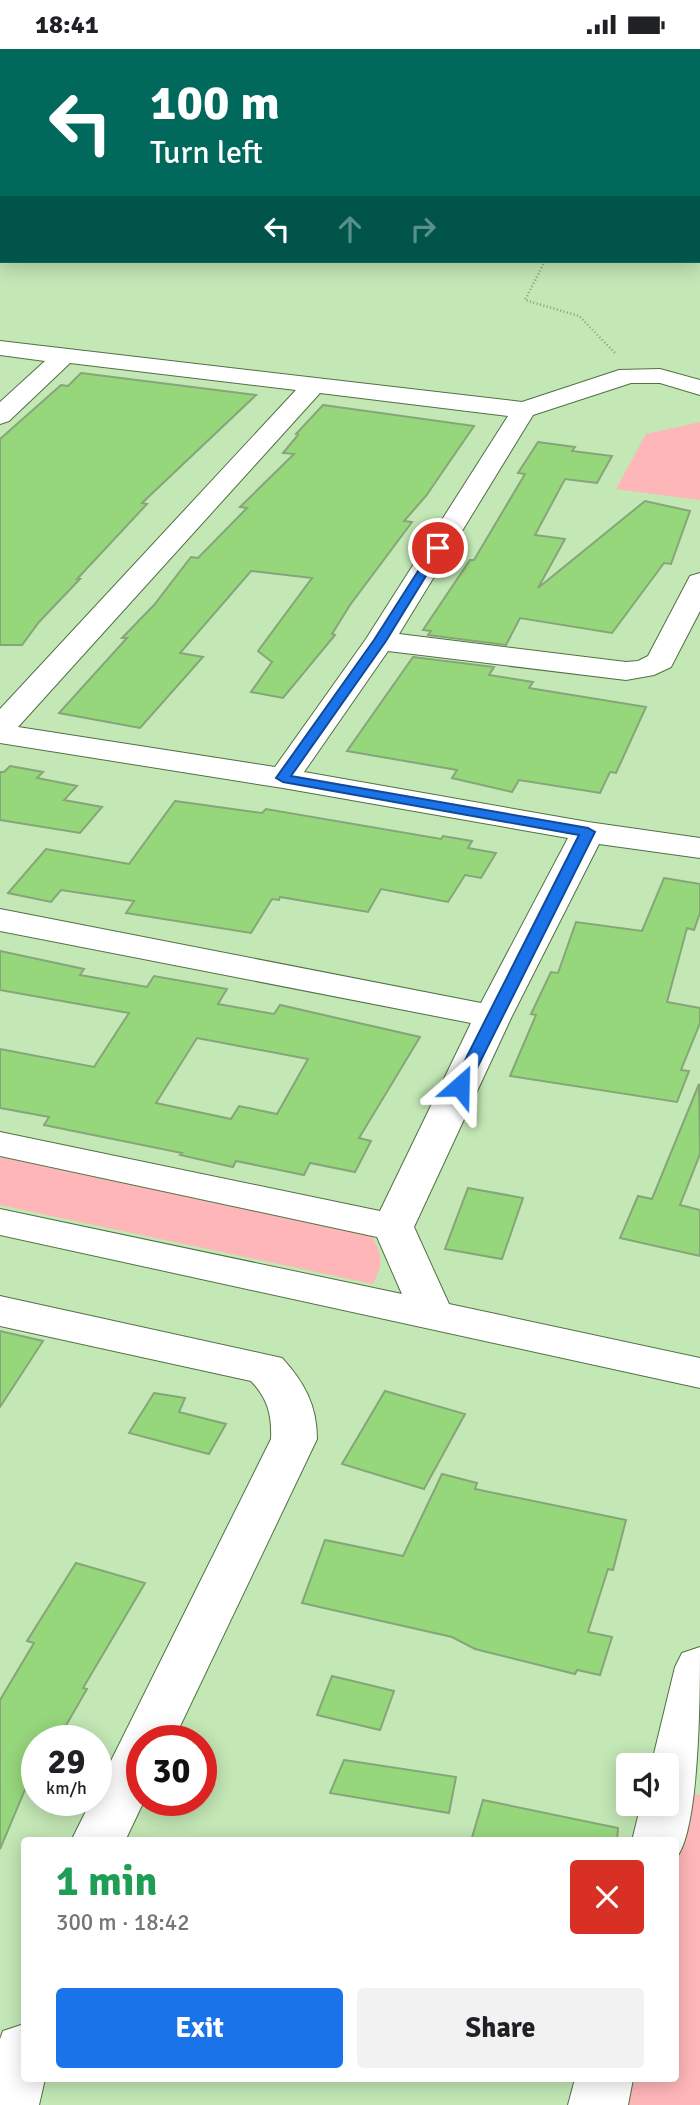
<!DOCTYPE html>
<html lang="en">
<head>
<meta charset="utf-8">
<style>
  :root { --surface:#fff; --page:#f2f2f2; --text:#202124; --muted:#757577; --accent:#1a73e8 }
  body { margin:0; font-family:Signika,sans-serif; background:var(--page); color:var(--text); height:100vh; display:flex; flex-direction:column; font-size:26px; white-space:nowrap }
  * { box-sizing:border-box; margin:0 }
  p { font-size:23px; color:var(--muted) }
  .icon { flex:none; width:38px; height:38px; fill:none; stroke:currentColor; stroke-width:2; stroke-linecap:round; stroke-linejoin:round }
  .map { position:relative; flex:1; overflow:hidden }
  .details { position:absolute; left:21px; top:1788px; width:658px; height:245px; display:flex; flex-direction:column; background:var(--surface); border-radius:7px; box-shadow:0 4px 18px #0003 }
  .details>* { flex:none }
  .top-card { position:absolute; left:0px; top:0px; width:700px; height:214px; box-shadow:0 4px 18px #0003; background:#00695c; color:#fff; overflow:hidden }
  .controls { position:absolute; left:616px; top:1704px; display:grid; gap:14px }
  .controls a { display:grid; place-items:center; width:63px; height:63px; border-radius:7px; background:var(--surface); box-shadow:0 4px 18px #0003; font-size:35px }
  .speed { position:absolute; left:21px; top:1676px; display:flex; gap:14px; font-size:35px; font-weight:700; text-align:center }
  .speed>* { display:grid; place-content:center; width:91px; height:91px; border-radius:50%; background:var(--surface); box-shadow:0 4px 18px #0003; line-height:1 }
  .speed small { font-size:18px; font-weight:400 }
  .speed .limit { border:10px solid #d22; background:#fff; color:#111 }
  .pin { position:absolute; display:grid; place-items:center; width:60px; height:60px; color:#fff; margin:-30px; border:4px solid #fff; border-radius:50%; box-shadow:0 2px 7px #0007 }
  .me { position:absolute; width:77px; margin:-38px; rotate:25deg; stroke-linejoin:round; filter:drop-shadow(0 0 5px #0008) }
  .turn { display:flex; align-items:center; gap:24px; height:147px; padding:0 35px; font-size:32px }
  .turn .icon { width:91px; height:91px; stroke-width:2.5 }
  .turn b { display:block; font-size:49px; line-height:60px }
  .lanes { display:flex; align-items:center; height:66px; padding:0 35px; background:#0003; justify-content:center; gap:35px; direction:ltr }
  .lanes .off { opacity:.35 }
  .round { display:grid; place-items:center; flex:none; width:74px; height:74px; border-radius:7px; background:var(--page) }
  .overview { display:flex; align-items:center; justify-content:space-between; height:119px; padding:0 35px }
  h1 { font-size:42px; font-weight:700; line-height:52px; color:#1e9e55 }
  .cta { display:flex; gap:14px; margin-top:auto; padding:14px 35px }
  .cta a { flex:1; height:80px; border-radius:7px; background:var(--accent); color:#fff; font-size:28px; font-weight:700; line-height:80px; text-align:center }
  .cta a+a { background:var(--page); color:var(--text) }
  .status { display:flex; justify-content:space-between; align-items:center; height:49px; padding:0 35px; background:var(--surface); direction:ltr }
  .status svg { height:19px; fill:currentColor }
  .map>svg:first-child { display:block }
  .green { fill:#ffb6b8 }
  .building { fill:#96d77c; stroke:#85a678; stroke-width:2; fill-rule:evenodd }
  .lines { fill:none; stroke-linecap:round; stroke-linejoin:round }
  .minor-casing { stroke:#517145; stroke-width:2 }
  .path { stroke:#86a17c; stroke-width:2.5; stroke-dasharray:1 2.5; stroke-linecap:butt }
  .minor { fill:#fff; fill-rule:evenodd }
  .route { fill:#1a73e8; stroke:#114b97; stroke-width:2 }
</style>
</head>
<body>
<div class="status"><b>18:41</b><svg viewBox="0 0 49 12"><path d="M0 12V9h3v3zM5 12V6h3v6zM10 12V3h3v9zM15 12V0h3v12zM26 1h20v11H26zM47 4h2v5h-2z"/></svg></div>
<div class="map">
<svg width="700" height="2056" viewBox="0 0 700 2056">
  <rect width="100%" height="100%" fill="#c3e7b5"/>
  <path class="green" d="M 700,373 L 700,451 L 616,440 L 646,385 Z
    M 0,1108 L 371,1186 C 383,1206 383,1215 373,1235 L 0,1156 Z
    M 685,1743 L 700,1746 L 700,2056 L 616,2056 L 622,2030 L 676,2030 L 676,1792 Z"/>
  <path class="building" d="M 81,324 L 256,346 L 142,454 L 147,455 L 77,530 L 80,530 L 39,573 L 22,596 L 0,596 L 0,390 L 61,336 L 68,337 Z
    M 323,356 L 474,377 L 426,447 L 404,472 L 412,473 L 350,556 L 332,585 L 335,586 L 283,649 L 251,643 L 272,613 L 258,602 L 312,529 L 251,522 L 180,604 L 203,608 L 140,679 L 59,664 L 127,589 L 122,589 L 154,556 L 191,508 L 198,509 L 247,459 L 240,458 L 294,405 L 283,404 L 298,386 L 296,385 Z
    M 538,393 L 575,398 L 572,402 L 612,407 L 597,434 L 565,430 L 535,486 L 565,490 L 538,539 L 645,452 L 690,462 L 671,515 L 664,514 L 612,584 L 520,569 L 506,596 L 428,586 L 431,582 L 423,581 L 470,511 L 474,511 L 525,425 L 518,424 Z
    M 413,608 L 494,618 L 489,626 L 533,633 L 529,639 L 646,658 L 616,724 L 610,723 L 600,744 L 519,731 L 512,743 L 452,729 L 457,721 L 347,702 Z
    M 10,717 L 43,723 L 37,729 L 77,737 L 64,751 L 102,758 L 80,784 L 0,771 L 0,723 L 4,723 Z
    M 175,752 L 262,764 L 266,760 L 441,790 L 443,787 L 472,792 L 468,799 L 496,804 L 481,829 L 465,826 L 448,853 L 381,840 L 368,863 L 280,848 L 279,851 L 272,850 L 251,884 L 126,864 L 134,852 L 61,841 L 51,853 L 8,844 L 46,800 L 129,815 Z
    M 664,829 L 700,835 L 700,864 L 694,881 L 687,879 L 667,953 L 700,959 L 700,974 L 681,1021 L 689,1022 L 677,1053 L 510,1027 L 536,966 L 531,965 L 551,923 L 558,924 L 576,873 L 642,882 Z
    M 0,902 L 84,920 L 80,926 L 147,938 L 154,927 L 227,940 L 218,955 L 274,965 L 280,956 L 420,988 L 359,1089 L 371,1092 L 355,1123 L 310,1114 L 304,1126 L 236,1112 L 233,1118 L 180,1106 L 182,1104 L 44,1076 L 49,1068 L 0,1059 L 0,1000 L 94,1018 L 129,964 L 0,941 ZM 197,989 L 308,1010 L 277,1065 L 239,1057 L 231,1070 L 156,1054 Z
    M 699,1035 L 700,1105 L 680,1156 L 700,1161 L 700,1207 L 620,1189 L 638,1147 L 652,1150 Z
    M 468,1139 L 523,1149 L 502,1210 L 445,1200 Z
    M 0,1282 L 43,1292 L 0,1358 Z
    M 385,1342 L 465,1365 L 424,1440 L 342,1415 Z
    M 154,1344 L 185,1349 L 179,1363 L 226,1375 L 209,1405 L 129,1384 Z
    M 442,1425 L 477,1434 L 475,1440 L 626,1471 L 613,1521 L 608,1520 L 588,1583 L 612,1588 L 600,1626 L 577,1621 L 575,1625 L 475,1600 L 452,1588 L 302,1554 L 325,1491 L 403,1507 Z
    M 76,1514 L 145,1534 L 83,1639 L 87,1640 L 57,1692 L 37,1692 L 37,1712 L 0,1800 L 0,1651 L 34,1594 L 27,1592 Z
    M 332,1627 L 394,1642 L 380,1681 L 317,1666 Z
    M 344,1711 L 456,1728 L 449,1764 L 330,1744 Z
    M 483,1751 L 618,1779 L 617,1792 L 471,1792 Z"/>
  <g class="lines">
    <defs>
      <path id="minor" d="M 0,292 L 522,353 L 619,321 L 660,320 L 700,331 L 700,346 L 660,334 L 631,334 L 533,366 L 399,585 L 626,613 L 638,612 L 648,607 L 690,527 L 700,524 L 700,562 L 671,618 L 654,626 L 626,631 L 388,602 L 304,723 L 588,773 L 700,789 L 700,809 L 599,795 L 512,967 L 414,1178 L 449,1255 L 700,1309 L 700,1339 L 0,1186 L 0,1160 L 402,1245 L 377,1188 L 0,1107 L 0,1083 L 380,1162 L 471,974 L 0,882 L 0,860 L 481,954 L 568,789 L 283,739 L 0,694 L 0,660 L 296,341 L 70,314 L 9,372 L 0,375 L 0,353 L 45,312 L 0,306 ZM 320,344 L 508,367 L 366,590 L 275,718 L 18,678 Z
        M 0,1247 L 282,1309 C 304,1333 317,1356 317,1390 L 173,1692 L 142,1692 L 142,1752 L 144,1752 L 125,1792 L 71,1792 L 91,1752 L 96,1752 L 96,1742 L 271,1390 C 272,1366 268,1350 251,1332 L 0,1277 Z
        M 700,1598 C 700,1641 700,1782 676,1809 L 676,1792 L 632,1792 L 641,1755 L 667,1755 L 667,1717 L 651,1717 L 675,1618 L 682,1604 Z
        M 24,1975 L 24,2030 L 45,2030 L 39,2056 L 0,2056 L 0,1990 L 3,1982 Z
        M 575,2030 L 633,2030 L 628,2056 L 568,2056 Z"/>
    </defs>
    <use href="#minor" class="minor-casing"/>
    <path class="path" d="M 462,0 L 465,2
      M 545,212 L 525,251 L 579,267 L 615,304"/>
    <use href="#minor" class="minor"/>
  </g>
  <path class="route" d="M 438,496 L 443,499 L 386,592 L 291,727 L 588,779 L 595,783 L 468,1037 L 460,1042 L 452,1037 L 579,786 L 283,733 L 276,729 L 374,591 L 434,497 Z"/>
</svg>
<div class="controls">
<a><svg class="icon" aria-label="sound" viewBox="0 0 24 24"><path d="M4 9h4l5-4v14l-5-4H4zM17 9q2 3 0 6"/></svg></a>
</div>
<div class="speed"><div>29<small>km/h</small></div><div class="limit">30</div></div>
<div class="pin" style="left:438px;top:499px;background:#d93025"><svg class="icon" aria-label="arrive" viewBox="0 0 24 24"><path d="M6 21V4h12l-3 4 3 4H6"/></svg></div>
<svg class="me" style="left:460px;top:1037px" viewBox="-20 -20 40 40"><path d="M0-17L14 15 0 8-14 15z" fill="#1a73e8" stroke="#fff" stroke-width="4"/></svg>
<div class="top-card">
<div class="turn"><svg class="icon" aria-label="left" viewBox="0 0 24 24"><path d="M17 20v-9H6M10 6l-5 5 5 5"/></svg><div><b>100 m</b>Turn left</div></div>
<div class="lanes"><svg class="icon" aria-label="left" viewBox="0 0 24 24"><path d="M17 20v-9H6M10 6l-5 5 5 5"/></svg><svg class="icon off" aria-label="ahead" viewBox="0 0 24 24"><path d="M12 20V5M6 11l6-6 6 6"/></svg><svg class="icon off" aria-label="right" viewBox="0 0 24 24"><path d="M7 20v-9h11M14 6l5 5-5 5"/></svg></div>
</div>
<section class="details">
<div class="overview"><div><h1>1 min</h1><p>300 m · 18:42</p></div><a class="round" style="background:#d93025;color:#fff"><svg class="icon" aria-label="close" viewBox="0 0 24 24"><path d="M6 6l12 12M18 6L6 18"/></svg></a></div>
<div class="cta"><a>Exit</a><a>Share</a></div>
</section>
</div>
</body>
</html>
